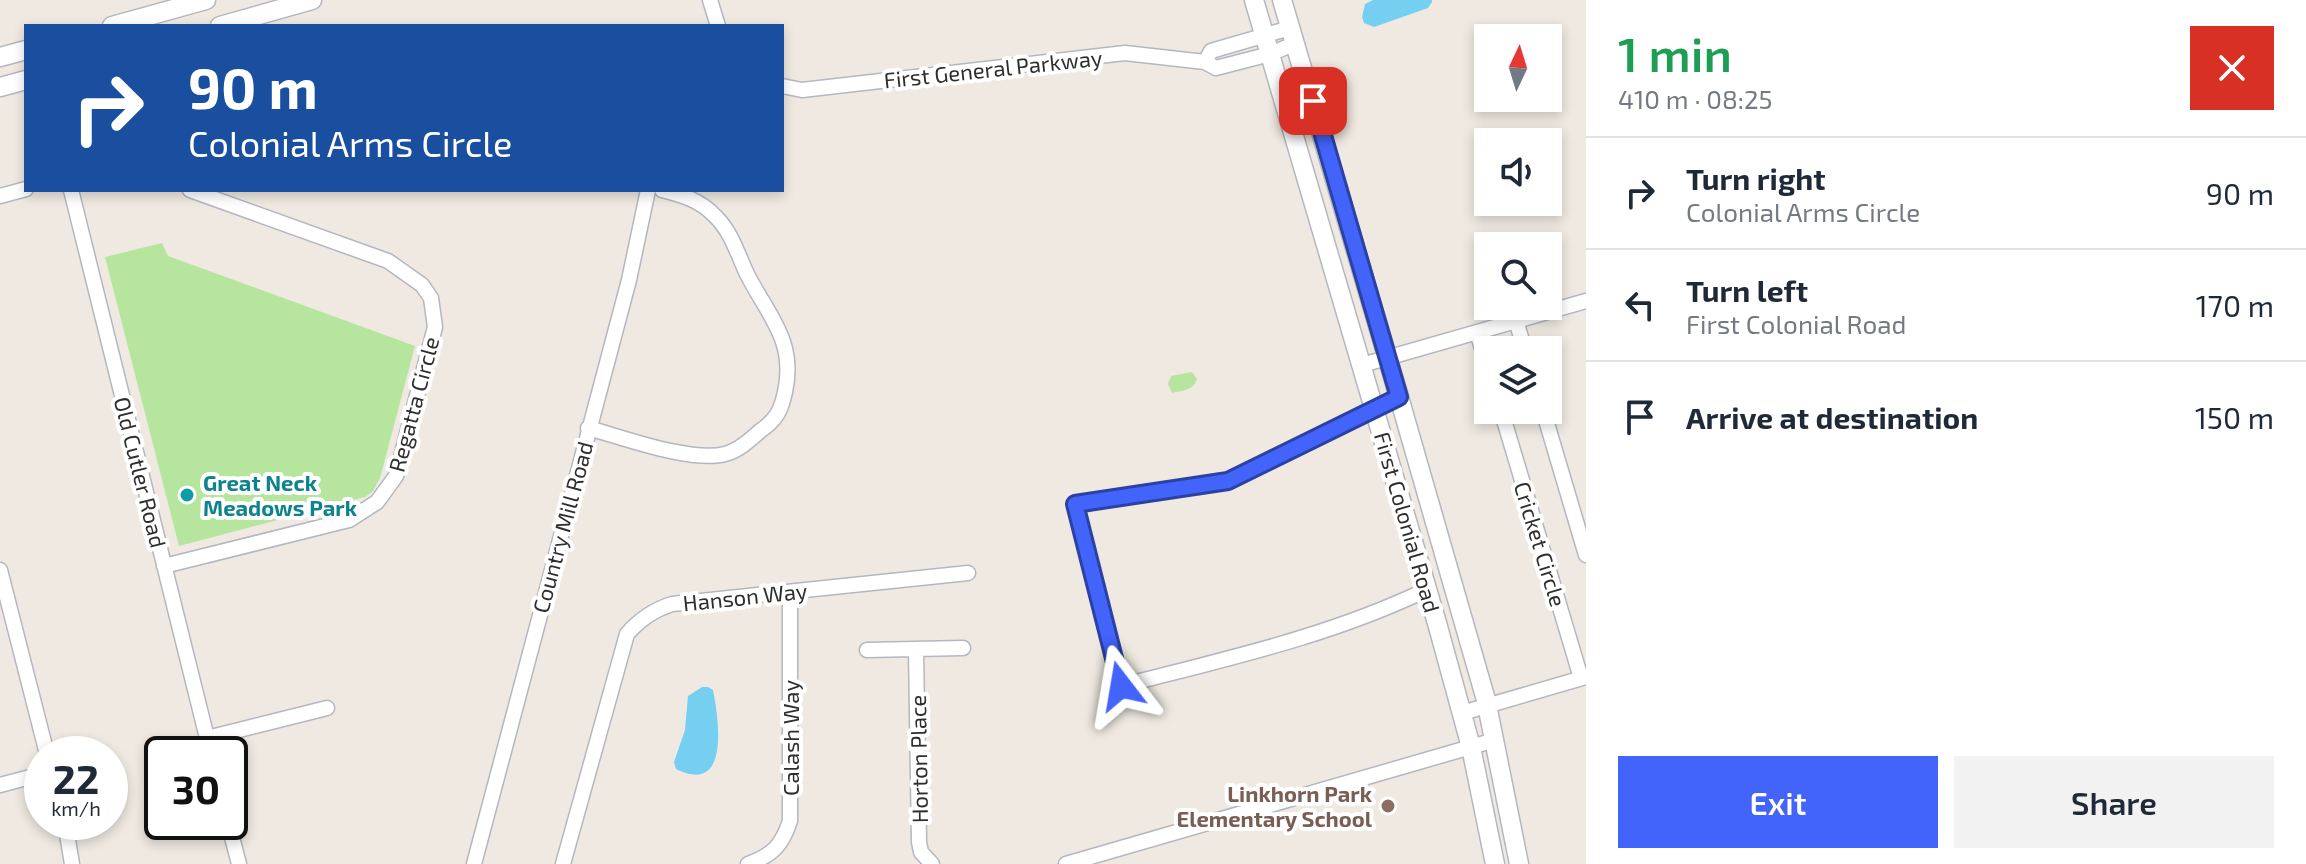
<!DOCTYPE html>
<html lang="en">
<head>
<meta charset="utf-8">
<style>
  :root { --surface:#fff; --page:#f2f2f3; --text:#1f2937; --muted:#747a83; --line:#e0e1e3; --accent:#4264fb }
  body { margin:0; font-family:"Exo 2",sans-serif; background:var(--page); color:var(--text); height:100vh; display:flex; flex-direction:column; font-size:30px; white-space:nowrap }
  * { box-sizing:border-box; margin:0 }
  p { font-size:26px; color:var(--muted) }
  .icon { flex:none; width:44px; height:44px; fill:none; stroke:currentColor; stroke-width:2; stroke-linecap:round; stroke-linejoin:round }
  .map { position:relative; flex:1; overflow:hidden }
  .sheet { display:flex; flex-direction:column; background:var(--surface); width:720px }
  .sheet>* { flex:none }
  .hud { position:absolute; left:24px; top:24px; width:760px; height:168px; border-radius:0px; box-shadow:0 4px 12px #0003; background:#1a4fa0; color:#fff; overflow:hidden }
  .needle { width:52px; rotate:4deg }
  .controls { position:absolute; left:1474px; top:24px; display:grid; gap:16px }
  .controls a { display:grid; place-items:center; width:88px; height:88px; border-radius:0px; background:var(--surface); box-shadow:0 4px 12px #0003; font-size:40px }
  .speed { position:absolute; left:24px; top:736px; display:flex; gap:16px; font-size:40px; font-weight:700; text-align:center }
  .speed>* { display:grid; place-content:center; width:104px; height:104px; border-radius:50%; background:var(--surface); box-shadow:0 4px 12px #0003; line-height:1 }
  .speed small { font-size:20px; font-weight:400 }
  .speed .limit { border:4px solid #111; border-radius:12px; background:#fff; color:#111 }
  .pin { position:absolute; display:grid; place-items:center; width:68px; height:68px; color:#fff; margin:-34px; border-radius:16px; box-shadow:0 4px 12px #0006 }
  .me { position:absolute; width:88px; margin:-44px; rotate:346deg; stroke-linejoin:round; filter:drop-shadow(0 0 6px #0008) }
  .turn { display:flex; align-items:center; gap:28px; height:168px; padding:0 32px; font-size:36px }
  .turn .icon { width:104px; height:104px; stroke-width:2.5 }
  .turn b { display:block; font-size:56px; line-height:68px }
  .round { display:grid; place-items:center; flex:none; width:84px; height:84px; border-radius:0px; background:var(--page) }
  .headline { display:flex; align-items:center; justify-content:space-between; height:136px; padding:0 32px }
  h1 { font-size:48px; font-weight:600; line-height:60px; color:#1e9e55 }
  .primary-button { display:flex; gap:16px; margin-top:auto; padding:16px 32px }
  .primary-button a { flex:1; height:92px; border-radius:0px; background:var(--accent); color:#fff; font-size:32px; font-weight:600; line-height:92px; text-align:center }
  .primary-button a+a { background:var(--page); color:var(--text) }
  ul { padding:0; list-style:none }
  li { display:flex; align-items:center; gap:24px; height:112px; padding:0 32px; border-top:2px solid var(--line) }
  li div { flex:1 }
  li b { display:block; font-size:30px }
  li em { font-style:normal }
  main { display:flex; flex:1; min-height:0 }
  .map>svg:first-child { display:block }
  .green { fill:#b6e59e }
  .water { fill:#75cff0 }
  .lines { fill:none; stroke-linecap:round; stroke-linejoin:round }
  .street-casing { stroke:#b4b7c1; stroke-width:17 }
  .secondary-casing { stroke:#b4b7c1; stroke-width:21 }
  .street { stroke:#fff; stroke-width:14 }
  .secondary { stroke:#fff; stroke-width:18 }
  .route-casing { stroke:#2b41a3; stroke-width:20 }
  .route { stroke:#4264fb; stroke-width:14 }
  .culture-dot { fill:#0f9aa8; stroke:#fff; stroke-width:3 }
  .education-dot { fill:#8d6e63; stroke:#fff; stroke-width:3 }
  .labels { text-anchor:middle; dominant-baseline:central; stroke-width:8; stroke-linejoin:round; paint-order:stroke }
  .street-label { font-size:22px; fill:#2e2e2e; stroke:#fff }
  .culture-label { font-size:22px; font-weight:bold; fill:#0d838f; stroke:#fff; text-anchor:start }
  .education-label { font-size:22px; font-weight:bold; fill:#785e54; stroke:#fff; text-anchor:end }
</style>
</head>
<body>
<main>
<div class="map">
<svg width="1586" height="864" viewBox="0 0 1586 864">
  <rect width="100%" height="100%" fill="#efe9e1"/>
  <path class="green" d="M 162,243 L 168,256 L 415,346 L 380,478 L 373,491 L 365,497 L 179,546 L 105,257 Z
    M 1192,372 L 1197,379 C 1192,392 1182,390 1172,393 L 1168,384 L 1171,376 Z"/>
  <path class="water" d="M 1373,0 L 1432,0 L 1432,2 L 1428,8 L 1374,27 L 1364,23 L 1362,17 L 1365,4 Z
    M 702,687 L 708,687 L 713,690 C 719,720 730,796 676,769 L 674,762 L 685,730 L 688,696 Z"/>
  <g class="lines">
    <defs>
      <path id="street" d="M 710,0 L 718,26
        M 1205,62 L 1211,51 L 1290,28
        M 782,86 L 802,90 L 1125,53 L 1205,62 L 1216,68 L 1270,54 L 1296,43
        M 71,190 L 211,754
        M 0,196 L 26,189
        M 1516,321 L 1525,350
        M 1477,332 L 1488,368
        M 1362,365 L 1586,301
        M 1399,397 L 1228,481 L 1075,504 L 1121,686 C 1225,659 1331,636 1428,589
        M 1501,410 L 1581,678
        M 1543,410 L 1586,555
        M 588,428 C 622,437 691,463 725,454 C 738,451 750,440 760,431 C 776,420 781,411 785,392 C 796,341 769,317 747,274 C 738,255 731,231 715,216 C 700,200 682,195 662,190
        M 164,566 L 349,520 L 377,502 L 396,476 L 435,327 L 431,298 L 422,285 L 388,261 L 190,190
        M 0,570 L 47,754
        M 916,649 L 919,842 L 921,852 L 932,864
        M 867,650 L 963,648
        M 1462,713 L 1586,677
        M 207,738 L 327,708
        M 0,785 L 42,774
        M 65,822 L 72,864
        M 228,822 L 239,864
        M 474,864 L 629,280 L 648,190
        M 563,864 L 627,634 C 640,619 653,610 672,604 L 968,573
        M 748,864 C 773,855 782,845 790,821 L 790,592
        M 1066,864 L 1495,740"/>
      <path id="secondary" d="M 1254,0 L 1437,623 L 1471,747 L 1495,864
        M 1282,0 L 1399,397 L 1486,700 L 1519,864
        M 112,26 L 206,0
        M 220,26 L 312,0
        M 0,57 L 26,50
        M 0,87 L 26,80"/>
    </defs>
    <use href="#street" class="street-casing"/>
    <use href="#secondary" class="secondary-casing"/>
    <use href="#street" class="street"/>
    <use href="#secondary" class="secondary"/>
  </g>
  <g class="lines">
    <defs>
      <path id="route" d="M 1121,686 L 1075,504 L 1228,481 L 1399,397 L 1313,101"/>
    </defs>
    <use href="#route" class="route-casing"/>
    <use href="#route" class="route"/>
  </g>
  <circle class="culture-dot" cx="187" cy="495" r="8"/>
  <circle class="education-dot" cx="1388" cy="806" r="8"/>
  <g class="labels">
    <g class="street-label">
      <text transform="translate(993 68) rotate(-6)">First General Parkway</text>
      <text transform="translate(413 404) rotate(-75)">Regatta Circle</text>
      <text transform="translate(141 472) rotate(76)">Old Cutler Road</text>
      <text transform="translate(1408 522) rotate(74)">First Colonial Road</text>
      <text transform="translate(562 527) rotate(-75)">Country Mill Road</text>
      <text transform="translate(1541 544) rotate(73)">Cricket Circle</text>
      <text transform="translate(745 596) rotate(-6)">Hanson Way</text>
      <text transform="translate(790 738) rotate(-90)">Calash Way</text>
      <text transform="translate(918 759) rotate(-91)">Horton Place</text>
    </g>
    <g class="culture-label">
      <text x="203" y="482">Great Neck<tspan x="203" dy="25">Meadows Park</tspan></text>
    </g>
    <g class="education-label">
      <text x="1372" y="793">Linkhorn Park<tspan x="1372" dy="25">Elementary School</tspan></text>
    </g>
  </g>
</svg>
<div class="controls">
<a><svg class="needle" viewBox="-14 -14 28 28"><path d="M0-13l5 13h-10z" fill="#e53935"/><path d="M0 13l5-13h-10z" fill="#747a83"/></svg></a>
<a><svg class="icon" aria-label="sound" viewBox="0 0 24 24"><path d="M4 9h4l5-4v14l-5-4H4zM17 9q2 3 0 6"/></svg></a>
<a><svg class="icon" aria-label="search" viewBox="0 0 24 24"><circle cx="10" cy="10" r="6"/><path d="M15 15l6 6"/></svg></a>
<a><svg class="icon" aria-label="layers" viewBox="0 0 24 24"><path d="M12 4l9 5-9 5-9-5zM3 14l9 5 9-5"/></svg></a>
</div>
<div class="speed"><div>22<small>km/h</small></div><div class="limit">30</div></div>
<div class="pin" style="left:1313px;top:101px;background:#d93025"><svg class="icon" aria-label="arrive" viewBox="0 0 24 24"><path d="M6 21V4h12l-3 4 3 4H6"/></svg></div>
<svg class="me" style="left:1121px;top:686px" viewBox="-20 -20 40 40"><path d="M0-17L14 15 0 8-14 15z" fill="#4264fb" stroke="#fff" stroke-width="4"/></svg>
<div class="hud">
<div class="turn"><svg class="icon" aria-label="right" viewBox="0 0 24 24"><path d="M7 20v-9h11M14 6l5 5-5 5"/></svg><div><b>90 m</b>Colonial Arms Circle</div></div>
</div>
</div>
<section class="sheet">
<div class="headline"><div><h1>1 min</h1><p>410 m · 08:25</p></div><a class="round" style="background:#d93025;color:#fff"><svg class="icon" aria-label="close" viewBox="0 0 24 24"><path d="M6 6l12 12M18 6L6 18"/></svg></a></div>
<ul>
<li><svg class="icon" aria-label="right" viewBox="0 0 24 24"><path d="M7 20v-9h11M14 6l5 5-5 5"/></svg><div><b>Turn right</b><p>Colonial Arms Circle</p></div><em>90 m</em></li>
<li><svg class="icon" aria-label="left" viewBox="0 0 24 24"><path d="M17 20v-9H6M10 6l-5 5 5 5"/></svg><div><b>Turn left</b><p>First Colonial Road</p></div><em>170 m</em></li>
<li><svg class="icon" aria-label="arrive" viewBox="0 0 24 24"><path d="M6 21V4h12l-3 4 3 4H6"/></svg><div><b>Arrive at destination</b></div><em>150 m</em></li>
</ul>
<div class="primary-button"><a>Exit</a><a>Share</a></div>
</section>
</main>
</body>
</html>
